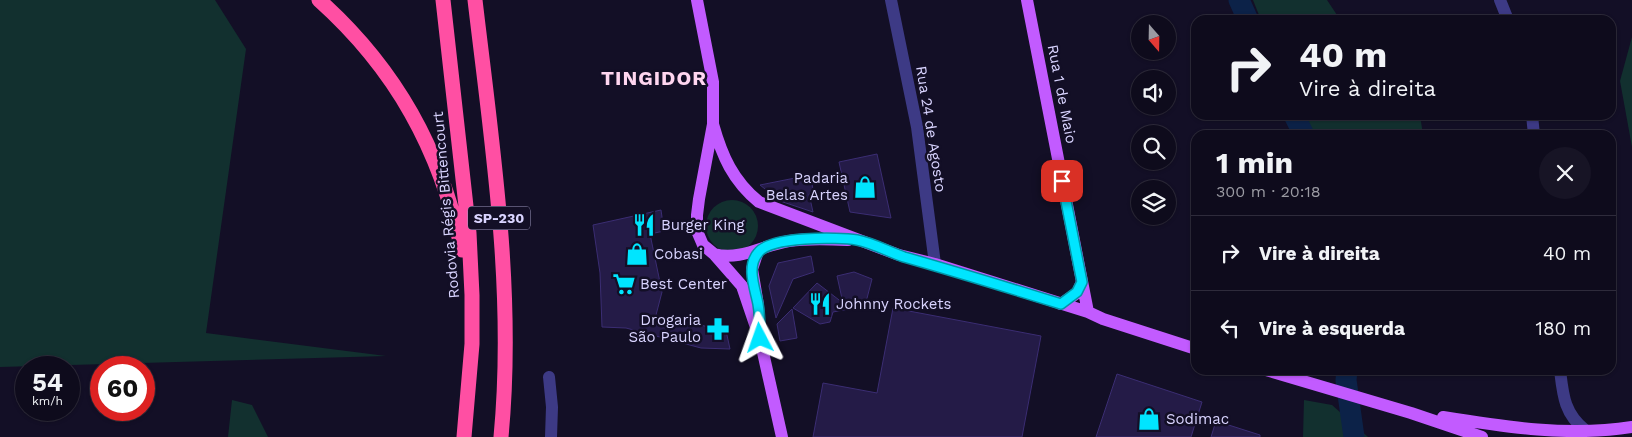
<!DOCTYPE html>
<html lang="pt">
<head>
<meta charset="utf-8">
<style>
  :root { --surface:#0e0b1c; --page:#171425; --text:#f1f3f6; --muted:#9b9ba3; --line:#2e2b3b }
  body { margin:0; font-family:"Work Sans",sans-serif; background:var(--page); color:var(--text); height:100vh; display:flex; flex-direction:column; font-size:19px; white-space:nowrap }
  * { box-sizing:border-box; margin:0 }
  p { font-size:16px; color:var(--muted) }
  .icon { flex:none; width:28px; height:28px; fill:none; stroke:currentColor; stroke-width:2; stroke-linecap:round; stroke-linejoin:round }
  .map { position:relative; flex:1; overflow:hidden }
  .sheet { position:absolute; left:1191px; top:130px; width:425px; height:245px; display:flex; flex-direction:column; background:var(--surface); border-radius:15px; box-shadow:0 1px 4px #0004,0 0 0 1px var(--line) }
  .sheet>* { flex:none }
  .hud { position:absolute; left:1191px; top:15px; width:425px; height:105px; border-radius:15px; box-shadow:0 1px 4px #0004,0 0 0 1px var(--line); background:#0e0b1c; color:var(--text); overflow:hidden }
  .needle { width:32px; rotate:160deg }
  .controls { position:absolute; left:1131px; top:15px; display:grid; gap:10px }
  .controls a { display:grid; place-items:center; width:45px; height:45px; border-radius:50%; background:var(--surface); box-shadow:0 1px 4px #0004,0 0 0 1px var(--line); font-size:25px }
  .speed { position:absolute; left:15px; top:356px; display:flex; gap:10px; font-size:25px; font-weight:700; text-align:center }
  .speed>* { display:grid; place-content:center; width:65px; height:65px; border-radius:50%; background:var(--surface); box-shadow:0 1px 4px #0004,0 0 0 1px var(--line); line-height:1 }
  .speed small { font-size:12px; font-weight:400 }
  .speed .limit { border:8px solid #d22; background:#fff; color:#111 }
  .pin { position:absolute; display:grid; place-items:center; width:42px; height:42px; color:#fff; margin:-21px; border-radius:10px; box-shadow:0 2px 8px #0006 }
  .me { position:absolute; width:55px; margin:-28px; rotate:356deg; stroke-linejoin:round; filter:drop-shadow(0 0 4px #0008) }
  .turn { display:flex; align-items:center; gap:18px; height:105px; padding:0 25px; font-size:22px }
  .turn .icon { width:65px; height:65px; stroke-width:2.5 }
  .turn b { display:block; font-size:35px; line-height:42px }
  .round { display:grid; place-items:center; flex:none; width:52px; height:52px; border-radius:26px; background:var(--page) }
  .overview { display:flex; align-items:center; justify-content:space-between; height:85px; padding:0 25px }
  h1 { font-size:30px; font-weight:700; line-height:38px }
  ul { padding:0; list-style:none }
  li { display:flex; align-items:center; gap:15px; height:75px; padding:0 25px; border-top:1px solid var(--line) }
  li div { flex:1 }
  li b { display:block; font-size:19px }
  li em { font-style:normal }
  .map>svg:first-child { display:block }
  .green { fill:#12302f }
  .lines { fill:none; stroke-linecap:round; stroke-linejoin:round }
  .river { stroke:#0c2248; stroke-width:21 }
  .building { fill:#241b47; stroke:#3b2d73 }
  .minor { stroke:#3d3a85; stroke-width:12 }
  .major { stroke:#c25bff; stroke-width:12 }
  .highway { stroke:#ff4fa3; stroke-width:15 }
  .route-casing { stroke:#0095a6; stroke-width:12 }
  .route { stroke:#00e5ff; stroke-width:9 }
  .labels { text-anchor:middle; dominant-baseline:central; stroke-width:5; stroke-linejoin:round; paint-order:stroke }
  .shield { fill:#130f26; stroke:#9e99be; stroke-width:1 }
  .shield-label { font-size:14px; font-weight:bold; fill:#d9d4ff }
  .street-label { font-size:15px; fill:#d9d4ff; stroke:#130f26 }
  .poi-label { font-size:15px; fill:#d9d4ff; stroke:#130f26; text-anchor:start }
  .district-label { font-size:20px; font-weight:bold; letter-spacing:1px; fill:#ffd6f0; stroke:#130f26 }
</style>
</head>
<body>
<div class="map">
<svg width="1632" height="437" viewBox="0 0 1632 437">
  <rect width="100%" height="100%" fill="#130f26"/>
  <path class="green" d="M 0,0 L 215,0 L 246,49 L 206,333 L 386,356 L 0,367 Z
    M 1253,0 L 1327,0 L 1337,15 L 1343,20 L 1261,20 Z
    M 1632,37 L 1632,147 L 1620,81 Z
    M 1303,115 L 1420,115 L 1423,135 L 1312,135 Z
    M706 226a26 26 0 1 1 52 0a26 26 0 1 1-52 0Z
    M 232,400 L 252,405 L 268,437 L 228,437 Z
    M 1304,400 L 1332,405 L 1368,437 L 1303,437 Z"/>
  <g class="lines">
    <path class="river" d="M 1239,0 L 1248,20
      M 1294,115 L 1304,135
      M 1347,370 L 1346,380 L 1354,437"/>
  </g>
  <path class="building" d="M 877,154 L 891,218 L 850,212 L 839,162 Z
    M 810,175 L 814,194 L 809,194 L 813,212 L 780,201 L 760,185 Z
    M 661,210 L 664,231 L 650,234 L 662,292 L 656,315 L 709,327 L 725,326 L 730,349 L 701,348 L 626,328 L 602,327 L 600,273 L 593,225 Z
    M 811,256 L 814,272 L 793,279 L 776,318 L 769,286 L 778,263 Z
    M 854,272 L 872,279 L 865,306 L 833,312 L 830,322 L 820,324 L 793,308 L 817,283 L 843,303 L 837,276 Z
    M 893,308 L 1041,336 L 1022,437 L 813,437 L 823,383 L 877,393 Z
    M 792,309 L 797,338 L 780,341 L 777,324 Z
    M 1117,374 L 1202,402 L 1191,437 L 1096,437 Z
    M 1216,421 L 1260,435 L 1260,437 L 1211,437 Z"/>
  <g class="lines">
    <path class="minor" d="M 891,0 L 917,127 L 935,264
      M 1500,0 L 1508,20
      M 1532,115 L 1534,135
      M 1560,370 C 1563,395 1564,413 1585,430
      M 549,377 L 552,407 L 551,437"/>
    <path class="major" d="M 697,0 L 713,82 L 713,124 L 699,199 L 697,215 L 697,231 L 703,245 L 714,254 L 742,286 L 760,339
      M 1027,0 L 1088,312
      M 713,124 C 722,156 733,181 759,202 L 899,255 L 935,264 L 1088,312 L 1103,319 L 1196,349
      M 758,251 L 752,269 L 758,305 L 760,339 L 782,437
      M 714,254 C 741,261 763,245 789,241 C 809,238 828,239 848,240
      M 1061,304 L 1077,293 L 1082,282
      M 1266,370 L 1411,413 L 1482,437
      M 1443,417 C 1506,427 1569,437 1632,427"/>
    <path class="highway" d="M 319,0 C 396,69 440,149 462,250
      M 443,0 L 469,233 L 472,295 L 472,344 L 464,437
      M 475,0 C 492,145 515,291 501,437"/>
  </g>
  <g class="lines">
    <defs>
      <path id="route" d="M 760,338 C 760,327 760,315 758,304 C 755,288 746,267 758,253 C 769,236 839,237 857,240 C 873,243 889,252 904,257 C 957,272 1009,288 1061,304 L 1077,292 L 1082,282 L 1062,181"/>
    </defs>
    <use href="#route" class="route-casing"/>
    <use href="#route" class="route"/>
  </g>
  <defs>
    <symbol id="shop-bare" viewBox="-9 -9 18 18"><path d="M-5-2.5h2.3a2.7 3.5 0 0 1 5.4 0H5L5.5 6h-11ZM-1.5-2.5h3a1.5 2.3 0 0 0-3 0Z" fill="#00e5ff" stroke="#130f26" stroke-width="2.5" paint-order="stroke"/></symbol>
    <symbol id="restaurant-bare" viewBox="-9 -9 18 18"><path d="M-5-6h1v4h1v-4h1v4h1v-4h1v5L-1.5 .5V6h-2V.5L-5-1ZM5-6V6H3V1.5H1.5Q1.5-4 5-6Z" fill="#00e5ff" stroke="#130f26" stroke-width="2.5" paint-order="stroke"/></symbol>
    <symbol id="supermarket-bare" viewBox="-9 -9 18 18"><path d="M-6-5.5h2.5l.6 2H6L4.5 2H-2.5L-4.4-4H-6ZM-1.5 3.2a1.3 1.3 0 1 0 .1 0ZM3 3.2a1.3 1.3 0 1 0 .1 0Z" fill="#00e5ff" stroke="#130f26" stroke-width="2.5" paint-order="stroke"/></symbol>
    <symbol id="pharmacy-bare" viewBox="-9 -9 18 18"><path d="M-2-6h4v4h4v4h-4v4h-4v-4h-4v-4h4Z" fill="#00e5ff" stroke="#130f26" stroke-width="2.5" paint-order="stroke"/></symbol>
  </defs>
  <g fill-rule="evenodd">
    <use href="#shop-bare" x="849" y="171" width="32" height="32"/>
    <use href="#restaurant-bare" x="628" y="209" width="32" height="32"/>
    <use href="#shop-bare" x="621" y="238" width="32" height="32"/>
    <use href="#supermarket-bare" x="608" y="268" width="32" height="32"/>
    <use href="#restaurant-bare" x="804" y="288" width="32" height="32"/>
    <use href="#pharmacy-bare" x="702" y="313" width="32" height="32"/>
    <use href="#shop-bare" x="1133" y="403" width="32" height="32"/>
  </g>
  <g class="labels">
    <rect class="shield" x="468" y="206.5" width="62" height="23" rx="4"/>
    <g class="shield-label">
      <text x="499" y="218">SP-230</text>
    </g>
    <g class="street-label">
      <text transform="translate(1062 94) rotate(79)">Rua 1 de Maio</text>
      <text transform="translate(931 129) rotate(81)">Rua 24 de Agosto</text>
      <text transform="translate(446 205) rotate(-95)">Rodovia Régis Bittencourt</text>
    </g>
    <g class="poi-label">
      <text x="848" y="178" text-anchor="end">Padaria<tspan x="848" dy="17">Belas Artes</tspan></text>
      <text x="661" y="225">Burger King</text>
      <text x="654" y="254">Cobasi</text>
      <text x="640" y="284">Best Center</text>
      <text x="836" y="304">Johnny Rockets</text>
      <text x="701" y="320" text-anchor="end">Drogaria<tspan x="701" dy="17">São Paulo</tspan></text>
      <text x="1166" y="419">Sodimac</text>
    </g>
    <g class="district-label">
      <text x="654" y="78">TINGIDOR</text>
    </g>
  </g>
</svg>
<div class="controls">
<a><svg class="needle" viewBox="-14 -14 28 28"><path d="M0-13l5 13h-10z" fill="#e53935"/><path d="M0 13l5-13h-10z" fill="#9b9ba3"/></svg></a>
<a><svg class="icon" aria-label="sound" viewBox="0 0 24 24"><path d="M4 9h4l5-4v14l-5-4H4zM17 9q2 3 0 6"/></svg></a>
<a><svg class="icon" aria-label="search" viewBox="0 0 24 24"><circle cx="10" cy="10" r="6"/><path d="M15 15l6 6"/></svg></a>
<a><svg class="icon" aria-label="layers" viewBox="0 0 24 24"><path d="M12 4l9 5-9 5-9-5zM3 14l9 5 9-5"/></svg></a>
</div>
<div class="speed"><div>54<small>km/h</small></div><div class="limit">60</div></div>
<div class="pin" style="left:1062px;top:181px;background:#d93025"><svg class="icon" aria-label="arrive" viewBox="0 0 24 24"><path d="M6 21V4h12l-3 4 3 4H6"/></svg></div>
<svg class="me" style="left:760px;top:338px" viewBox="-20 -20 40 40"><path d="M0-17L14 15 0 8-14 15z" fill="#00e5ff" stroke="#fff" stroke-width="4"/></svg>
<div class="hud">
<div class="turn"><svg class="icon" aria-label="right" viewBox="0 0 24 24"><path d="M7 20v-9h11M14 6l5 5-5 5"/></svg><div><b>40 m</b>Vire à direita</div></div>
</div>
<section class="sheet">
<div class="overview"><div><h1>1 min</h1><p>300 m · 20:18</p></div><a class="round"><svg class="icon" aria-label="close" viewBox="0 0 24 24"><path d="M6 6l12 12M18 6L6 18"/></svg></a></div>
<ul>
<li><svg class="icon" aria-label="right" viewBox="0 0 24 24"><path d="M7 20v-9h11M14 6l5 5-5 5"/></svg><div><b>Vire à direita</b></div><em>40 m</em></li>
<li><svg class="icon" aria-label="left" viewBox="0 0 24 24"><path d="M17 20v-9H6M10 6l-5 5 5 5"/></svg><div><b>Vire à esquerda</b></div><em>180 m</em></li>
</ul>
</section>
</div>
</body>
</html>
